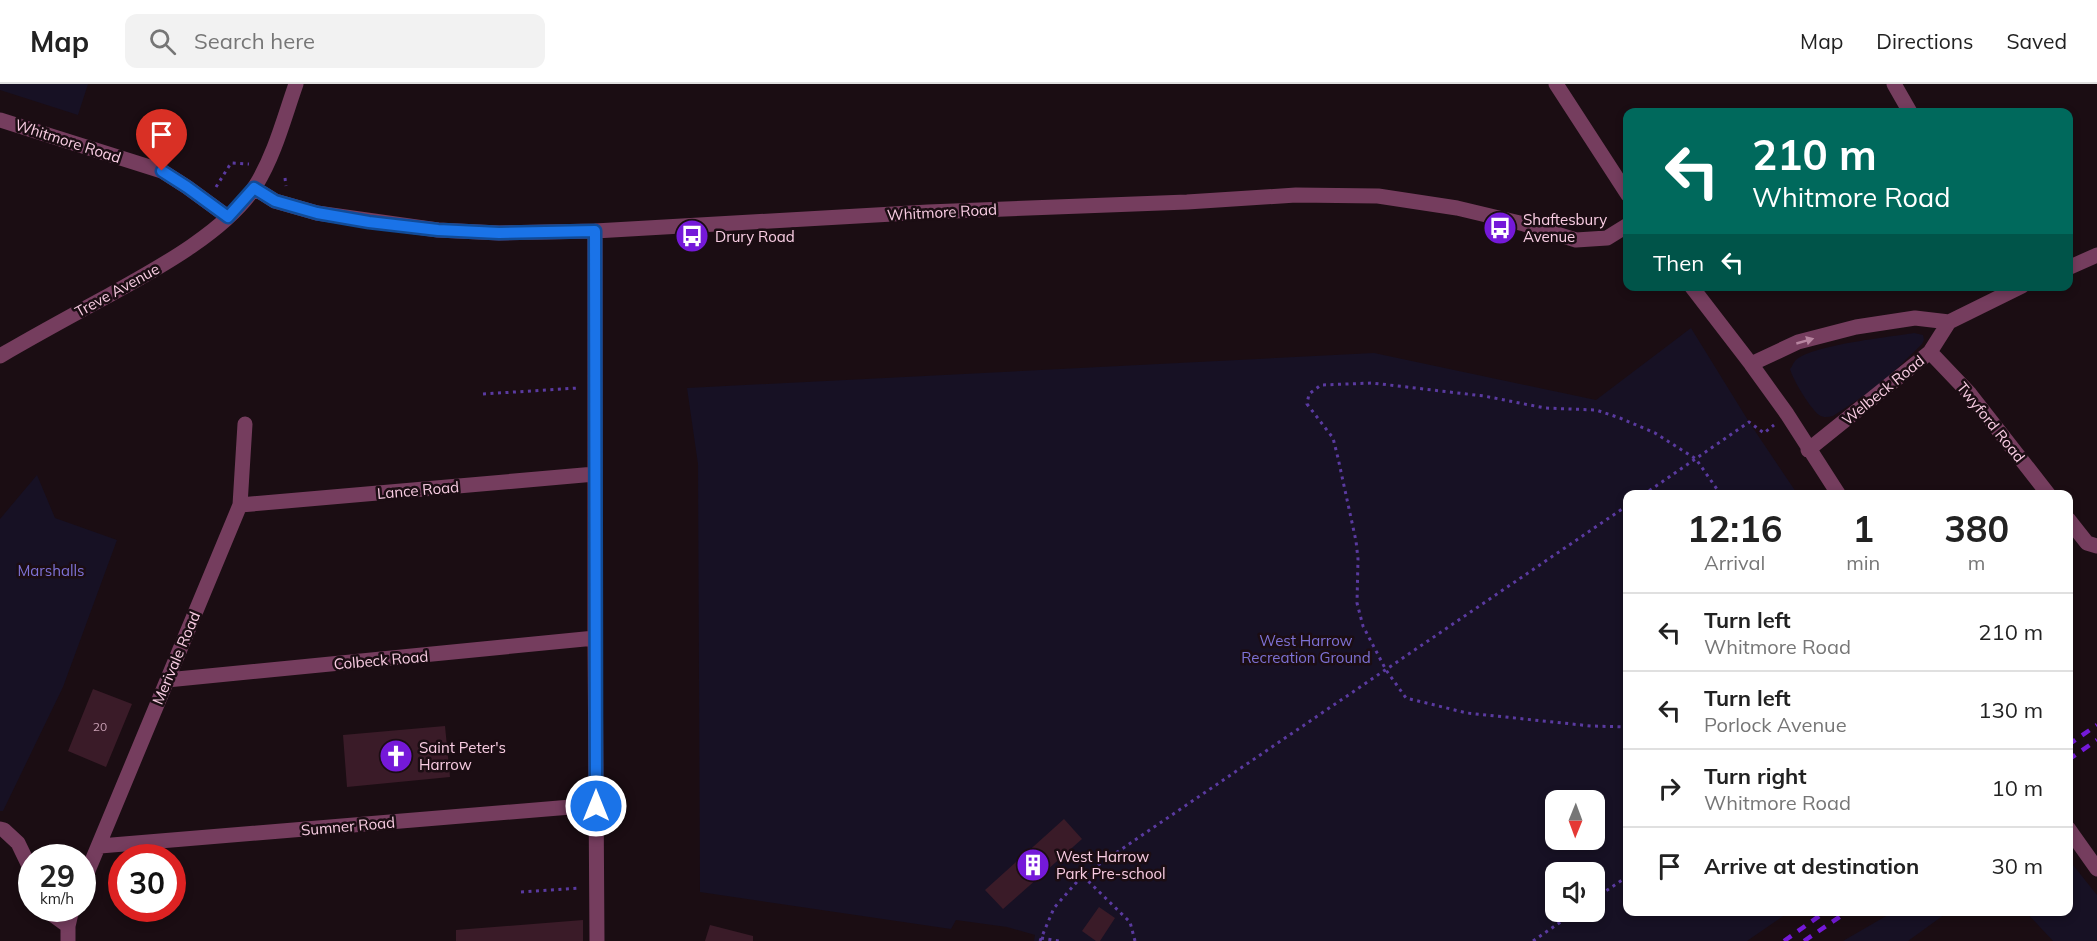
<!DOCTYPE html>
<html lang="en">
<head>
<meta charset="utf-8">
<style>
  :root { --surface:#fff; --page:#f2f2f2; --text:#222; --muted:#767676; --line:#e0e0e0 }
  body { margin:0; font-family:Mulish,sans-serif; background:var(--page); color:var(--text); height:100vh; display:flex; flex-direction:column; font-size:22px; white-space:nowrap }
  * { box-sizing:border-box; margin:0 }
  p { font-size:20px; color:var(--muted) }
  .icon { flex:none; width:33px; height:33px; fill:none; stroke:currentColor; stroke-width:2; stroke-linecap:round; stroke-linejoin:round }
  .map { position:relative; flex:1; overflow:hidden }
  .sheet { position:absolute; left:1623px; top:406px; width:450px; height:426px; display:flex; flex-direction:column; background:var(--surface); border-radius:12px; box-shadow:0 3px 9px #0003 }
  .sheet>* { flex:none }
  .guide { position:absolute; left:1623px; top:24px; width:450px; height:183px; border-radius:12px; box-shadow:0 3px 9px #0003; background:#00695c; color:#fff; overflow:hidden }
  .needle { width:39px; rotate:181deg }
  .tools { position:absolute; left:1545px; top:706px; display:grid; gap:12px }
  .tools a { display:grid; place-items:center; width:60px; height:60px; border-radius:12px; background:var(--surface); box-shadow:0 3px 9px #0003; font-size:30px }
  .speed { position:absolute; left:18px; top:760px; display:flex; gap:12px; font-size:30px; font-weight:700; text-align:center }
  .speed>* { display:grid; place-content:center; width:78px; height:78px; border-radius:50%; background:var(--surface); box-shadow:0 3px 9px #0003; line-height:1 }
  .speed small { font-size:15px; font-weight:400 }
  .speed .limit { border:9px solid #d22; background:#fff; color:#111 }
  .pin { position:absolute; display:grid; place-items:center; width:51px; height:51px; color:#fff; margin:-62px -26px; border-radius:50% 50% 50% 0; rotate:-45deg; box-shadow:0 0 6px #0007 }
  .pin .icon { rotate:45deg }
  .me { position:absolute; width:66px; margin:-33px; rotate:0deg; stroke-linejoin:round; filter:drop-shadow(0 0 4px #0008) }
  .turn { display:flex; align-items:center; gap:21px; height:126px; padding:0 30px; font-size:27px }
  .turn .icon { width:78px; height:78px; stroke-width:2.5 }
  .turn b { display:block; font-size:42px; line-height:51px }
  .then { display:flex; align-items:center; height:57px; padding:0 30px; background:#0003; gap:12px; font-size:22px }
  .eta { display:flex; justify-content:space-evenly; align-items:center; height:102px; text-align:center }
  .eta b { font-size:36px; font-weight:700; line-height:42px }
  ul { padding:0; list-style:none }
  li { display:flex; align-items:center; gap:18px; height:78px; padding:0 30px; border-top:2px solid var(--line) }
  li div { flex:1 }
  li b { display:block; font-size:22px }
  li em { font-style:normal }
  header { display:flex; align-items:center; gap:36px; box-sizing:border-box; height:84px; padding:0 30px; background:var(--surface); border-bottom:2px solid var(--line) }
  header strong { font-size:28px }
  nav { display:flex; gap:33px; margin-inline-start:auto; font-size:21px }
  .search { width:420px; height:54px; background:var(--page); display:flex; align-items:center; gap:15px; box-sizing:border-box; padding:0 21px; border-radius:12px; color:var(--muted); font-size:22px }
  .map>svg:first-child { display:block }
  .green { fill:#171124; fill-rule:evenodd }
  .building { fill:#3a1b28 }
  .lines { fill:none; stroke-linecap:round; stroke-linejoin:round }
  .path { stroke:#5a3aa0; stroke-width:3; stroke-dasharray:3 4.5; stroke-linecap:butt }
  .minor { stroke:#753d5e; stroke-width:15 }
  .rail { stroke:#7519d9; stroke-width:4.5; stroke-dasharray:9 8; stroke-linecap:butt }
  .oneway { fill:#b785a0 }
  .route-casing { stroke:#114b97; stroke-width:15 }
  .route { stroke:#1a73e8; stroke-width:10 }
  .labels { text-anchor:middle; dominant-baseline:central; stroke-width:5; stroke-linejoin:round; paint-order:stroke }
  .number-label { font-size:12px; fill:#c9a0b4 }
  .street-label { font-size:15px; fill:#f9cde3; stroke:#1b0d13 }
  .poi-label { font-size:15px; fill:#f9cde3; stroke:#1b0d13; text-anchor:start }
  .park-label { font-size:15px; fill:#7e72d5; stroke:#1b0d13 }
</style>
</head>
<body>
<header>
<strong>Map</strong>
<div class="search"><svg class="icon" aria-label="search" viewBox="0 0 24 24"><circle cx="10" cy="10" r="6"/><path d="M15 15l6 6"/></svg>Search here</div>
<nav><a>Map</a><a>Directions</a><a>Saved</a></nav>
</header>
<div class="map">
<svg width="2097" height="857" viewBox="0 0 2097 857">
  <rect width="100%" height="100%" fill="#1b0d13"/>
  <path class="green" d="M 0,0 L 88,0 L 78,31 L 0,6 Z
    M 1691,244 L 1749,338 L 1798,411 L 1628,411 L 1628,828 L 1789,828 L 1747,857 L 1034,857 L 1035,851 L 1007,843 L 956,836 L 951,845 L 700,808 L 698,380 L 687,304 L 1374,269 L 1596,316 ZM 1556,717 L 1594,717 L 1594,756 L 1556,756 ZM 1556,789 L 1594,789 L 1594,828 L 1556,828 Z
    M 1914,249 L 1923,251 L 1924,256 L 1922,260 L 1880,301 L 1833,332 C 1828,333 1824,334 1819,331 C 1810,324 1793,296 1790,285 C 1792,283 1793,279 1795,277 C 1810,261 1890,253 1914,249 Z
    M 37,391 L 55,434 L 117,456 L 63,603 L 3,727 L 0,727 L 0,435 Z
    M 2069,776 L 2097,811 L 2097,857 L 2053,857 L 2026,828 L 2068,828 Z
    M 1893,828 L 1948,828 L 1908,857 L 1843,857 Z"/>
  <path class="building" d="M 93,605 L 132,620 L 106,683 L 68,667 Z
    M 445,642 L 450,693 L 347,703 L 343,651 Z
    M 1064,735 L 1082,755 L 1003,825 L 985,806 Z
    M 1099,823 L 1115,834 L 1100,857 L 1096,857 L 1082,847 Z
    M 583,836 L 583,857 L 456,857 L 456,846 Z
    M 710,841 L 753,852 L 753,857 L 705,857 Z"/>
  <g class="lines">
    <path class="path" d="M 285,94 L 286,102
      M 216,103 L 231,79 L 249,80
      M 483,310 L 578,304
      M 1643,411 L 1749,338 L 1764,349 L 1774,341
      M 1628,643 L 1591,642 L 1467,629 L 1406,614 L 1386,586 L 1363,542 L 1357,519 L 1358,475 L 1356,457 L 1338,374 L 1333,354 L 1307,320 L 1309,310 L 1321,301 L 1372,299 L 1484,312 L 1545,324 L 1596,326 L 1620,334 L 1655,349 L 1696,375 L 1721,411
      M 1083,792 L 1130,838 L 1135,857
      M 521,808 L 580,804
      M 1594,815 L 1628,792
      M 1041,854 L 1059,857
      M 1040,857 L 1054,824 L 1082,792 L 1628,421
      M 1533,857 L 1575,828"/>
    <path class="minor" d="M 1556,0 L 1628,111
      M 1894,0 L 1910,28
      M 0,36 L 162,87 L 187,103 L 228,133
      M 254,104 L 275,117 L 317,129 L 438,146 L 499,149 L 595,147 L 928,128 L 1187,118 L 1296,111 L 1378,112 L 1457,124 L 1524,140 L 1576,156 L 1607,154 L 1628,141
      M 595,147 L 595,554 L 597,857
      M 2068,184 L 2097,171
      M 1691,202 L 1751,280 L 1787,330 L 1839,411
      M 1930,268 L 1970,310 L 2049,411
      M 0,272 C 34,252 69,233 104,214 C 151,188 227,148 256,101 C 275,70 284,34 296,0
      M 1751,280 L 1798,258 L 1856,243 L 1915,234 L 1949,238 L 2022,202
      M 1808,366 L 1930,268 L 1949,238
      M 240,421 L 595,390
      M 2068,435 L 2087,459 L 2097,462
      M 167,596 L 595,554
      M 2068,744 L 2097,785
      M 0,745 L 4,746 L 18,759 L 32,788
      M 100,762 L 595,721
      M 82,801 L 240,421 L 245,340
      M 50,825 L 53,831 L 68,842
      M 68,857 L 68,842 L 72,825"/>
    <path class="rail" d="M 2068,661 L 2097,641
      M 2068,676 L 2097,656
      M 1784,857 L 1825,828
      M 1804,857 L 1847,828"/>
  </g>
  <defs><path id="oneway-solid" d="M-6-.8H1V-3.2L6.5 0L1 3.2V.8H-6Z" transform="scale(1.5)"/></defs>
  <use class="oneway" href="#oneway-solid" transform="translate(1805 257) rotate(-16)"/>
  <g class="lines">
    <defs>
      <path id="route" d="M 162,87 L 187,103 L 228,133 L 254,104 L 275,117 L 317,129 L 369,138 L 438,146 L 499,149 L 595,147 L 596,722"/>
    </defs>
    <use href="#route" class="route-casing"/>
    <use href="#route" class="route"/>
  </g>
  <defs>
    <symbol id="bus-disc" viewBox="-11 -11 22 22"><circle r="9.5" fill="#7519d9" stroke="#1b0d13"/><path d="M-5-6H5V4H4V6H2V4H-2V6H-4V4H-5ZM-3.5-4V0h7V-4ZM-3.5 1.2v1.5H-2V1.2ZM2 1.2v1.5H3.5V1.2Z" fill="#fff"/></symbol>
    <symbol id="church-disc" viewBox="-11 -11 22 22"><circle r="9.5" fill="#7519d9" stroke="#1b0d13"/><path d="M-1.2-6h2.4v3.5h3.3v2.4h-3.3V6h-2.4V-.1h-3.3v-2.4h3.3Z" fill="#fff"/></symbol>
    <symbol id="building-disc" viewBox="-11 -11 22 22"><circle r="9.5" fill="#7519d9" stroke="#1b0d13"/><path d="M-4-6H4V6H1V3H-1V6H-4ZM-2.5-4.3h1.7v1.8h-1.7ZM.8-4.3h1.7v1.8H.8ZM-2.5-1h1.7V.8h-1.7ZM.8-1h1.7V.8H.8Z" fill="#fff"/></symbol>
  </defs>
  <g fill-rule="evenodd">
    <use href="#bus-disc" x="1481" y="125" width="38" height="38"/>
    <use href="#bus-disc" x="673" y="133" width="38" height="38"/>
    <use href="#church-disc" x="377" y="653" width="38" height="38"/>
    <use href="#building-disc" x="1014" y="762" width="38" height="38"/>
  </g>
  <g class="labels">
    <g class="number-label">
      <text x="100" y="642">20</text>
    </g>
    <g class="street-label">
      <text transform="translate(68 57) rotate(18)">Whitmore Road</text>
      <text transform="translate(942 128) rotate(-3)">Whitmore Road</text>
      <text transform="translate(117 206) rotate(-29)">Treve Avenue</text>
      <text transform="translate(1883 306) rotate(-39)">Welbeck Road</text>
      <text transform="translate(1991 338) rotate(51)">Twyford Road</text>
      <text transform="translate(418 406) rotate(-5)">Lance Road</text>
      <text transform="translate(176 574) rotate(-67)">Merivale Road</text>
      <text transform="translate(381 576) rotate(-5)">Colbeck Road</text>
      <text transform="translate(348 742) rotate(-5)">Sumner Road</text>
    </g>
    <g class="poi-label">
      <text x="1523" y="135">Shaftesbury<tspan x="1523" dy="17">Avenue</tspan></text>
      <text x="715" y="152">Drury Road</text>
      <text x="419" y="663">Saint Peter's<tspan x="419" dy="17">Harrow</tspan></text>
      <text x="1056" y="772">West Harrow<tspan x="1056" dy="17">Park Pre-school</tspan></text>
    </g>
    <g class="park-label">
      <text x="51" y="486">Marshalls</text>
      <text x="1306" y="556">West Harrow<tspan x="1306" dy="17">Recreation Ground</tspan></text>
    </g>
  </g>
</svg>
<div class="tools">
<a><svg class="needle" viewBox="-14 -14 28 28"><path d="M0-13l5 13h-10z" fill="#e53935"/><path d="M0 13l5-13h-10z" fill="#767676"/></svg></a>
<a><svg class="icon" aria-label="sound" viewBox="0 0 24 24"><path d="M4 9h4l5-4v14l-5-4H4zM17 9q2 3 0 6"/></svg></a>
</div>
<div class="speed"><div>29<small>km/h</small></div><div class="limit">30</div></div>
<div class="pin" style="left:162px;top:87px;background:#d93025"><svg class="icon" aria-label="arrive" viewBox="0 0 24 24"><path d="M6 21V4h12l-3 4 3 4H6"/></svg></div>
<svg class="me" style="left:596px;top:722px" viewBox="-20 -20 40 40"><circle r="17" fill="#1a73e8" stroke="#fff" stroke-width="3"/><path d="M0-11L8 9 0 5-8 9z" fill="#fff"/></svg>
<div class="guide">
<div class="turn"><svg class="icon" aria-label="left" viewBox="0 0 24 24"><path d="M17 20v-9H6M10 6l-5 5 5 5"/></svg><div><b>210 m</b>Whitmore Road</div></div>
<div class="then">Then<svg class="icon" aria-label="left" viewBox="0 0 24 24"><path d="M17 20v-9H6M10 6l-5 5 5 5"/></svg></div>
</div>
<section class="sheet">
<div class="eta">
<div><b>12:16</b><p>Arrival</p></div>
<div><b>1</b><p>min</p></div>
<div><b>380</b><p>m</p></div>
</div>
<ul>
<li><svg class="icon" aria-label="left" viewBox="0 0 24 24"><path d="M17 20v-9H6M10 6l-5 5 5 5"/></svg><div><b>Turn left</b><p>Whitmore Road</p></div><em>210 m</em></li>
<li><svg class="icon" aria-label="left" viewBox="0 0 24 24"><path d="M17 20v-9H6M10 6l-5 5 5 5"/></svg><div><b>Turn left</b><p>Porlock Avenue</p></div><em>130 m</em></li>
<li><svg class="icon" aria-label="right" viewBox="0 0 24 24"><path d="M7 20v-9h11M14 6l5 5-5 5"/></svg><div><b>Turn right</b><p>Whitmore Road</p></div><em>10 m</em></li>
<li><svg class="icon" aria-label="arrive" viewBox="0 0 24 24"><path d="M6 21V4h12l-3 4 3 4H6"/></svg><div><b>Arrive at destination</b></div><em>30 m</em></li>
</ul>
</section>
</div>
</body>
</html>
